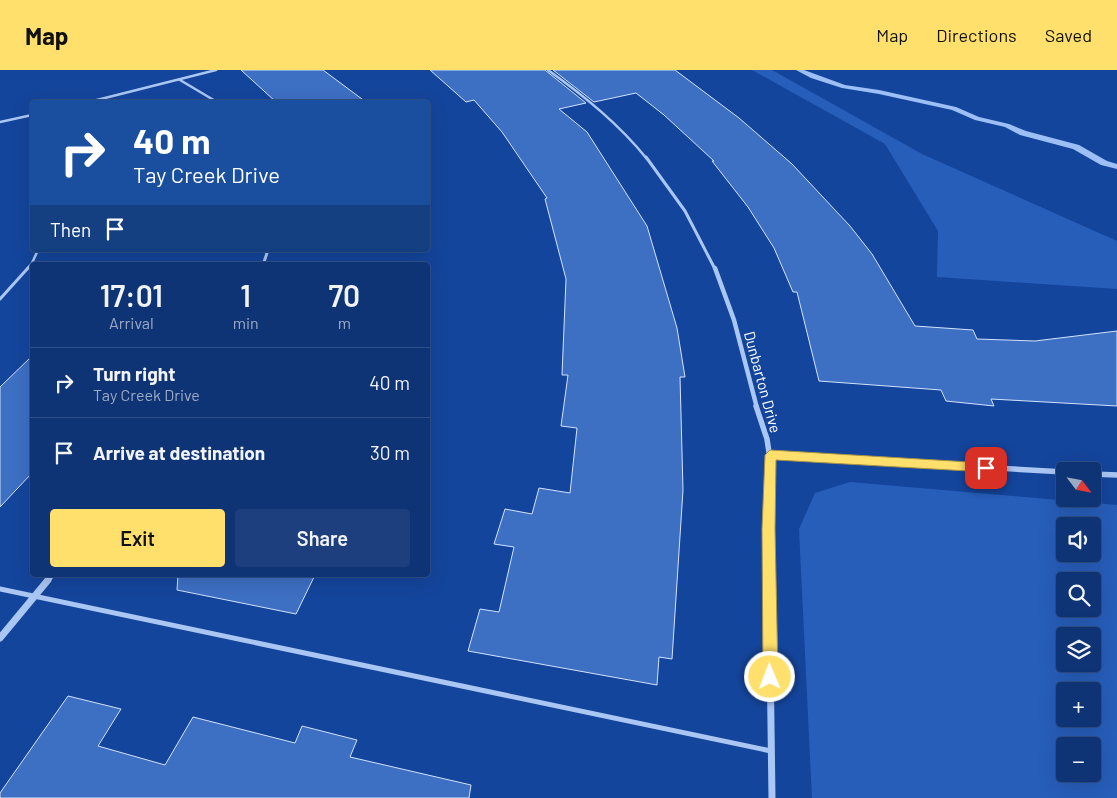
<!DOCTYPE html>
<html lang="en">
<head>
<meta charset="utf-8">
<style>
  :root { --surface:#0f3475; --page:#1d3f7d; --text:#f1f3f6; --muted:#9baac5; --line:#2f4f87; --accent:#ffe06c }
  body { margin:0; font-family:Barlow,sans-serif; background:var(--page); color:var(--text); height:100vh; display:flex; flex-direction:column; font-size:19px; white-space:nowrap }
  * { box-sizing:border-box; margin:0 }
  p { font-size:16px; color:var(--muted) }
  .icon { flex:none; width:28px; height:28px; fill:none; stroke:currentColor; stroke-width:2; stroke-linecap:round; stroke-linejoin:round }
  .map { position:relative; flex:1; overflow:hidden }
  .panel { position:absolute; left:30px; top:192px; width:400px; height:315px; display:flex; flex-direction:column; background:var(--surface); border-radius:5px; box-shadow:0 5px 20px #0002,0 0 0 1px var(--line) }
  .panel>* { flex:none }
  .banner { position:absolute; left:30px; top:30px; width:400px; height:152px; border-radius:5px; box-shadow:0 5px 20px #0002,0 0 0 1px var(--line); background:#1a4fa0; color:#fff; overflow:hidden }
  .needle { width:32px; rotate:122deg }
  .fabs { position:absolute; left:1056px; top:392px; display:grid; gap:10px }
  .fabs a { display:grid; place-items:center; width:45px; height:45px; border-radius:5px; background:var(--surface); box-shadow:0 5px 20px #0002,0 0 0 1px var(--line); font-size:25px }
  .pin { position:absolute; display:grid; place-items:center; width:42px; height:42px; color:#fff; margin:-21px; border-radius:10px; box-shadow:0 2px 8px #0006 }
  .me { position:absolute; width:55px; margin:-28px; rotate:359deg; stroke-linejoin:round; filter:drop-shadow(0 0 4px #0008) }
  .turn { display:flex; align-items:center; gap:18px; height:105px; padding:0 20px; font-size:22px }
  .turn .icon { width:65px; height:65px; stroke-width:2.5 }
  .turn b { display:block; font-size:35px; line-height:42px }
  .then { display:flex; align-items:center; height:48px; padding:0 20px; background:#0003; gap:10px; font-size:19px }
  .eta { display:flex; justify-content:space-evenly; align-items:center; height:85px; text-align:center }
  .eta b { font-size:30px; font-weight:600; line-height:35px }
  .action { display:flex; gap:10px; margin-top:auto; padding:10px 20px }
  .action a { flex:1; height:58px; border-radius:5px; background:var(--accent); color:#111; font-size:20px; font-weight:600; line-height:58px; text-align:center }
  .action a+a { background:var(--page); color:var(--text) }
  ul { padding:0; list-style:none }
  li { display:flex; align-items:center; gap:15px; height:70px; padding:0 20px; border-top:1px solid var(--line) }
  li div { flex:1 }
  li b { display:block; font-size:19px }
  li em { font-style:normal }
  header { display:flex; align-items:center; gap:30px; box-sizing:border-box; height:70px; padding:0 25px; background:var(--accent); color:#111 }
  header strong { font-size:24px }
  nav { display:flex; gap:28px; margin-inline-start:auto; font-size:18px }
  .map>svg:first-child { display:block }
  .green { fill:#275eba; fill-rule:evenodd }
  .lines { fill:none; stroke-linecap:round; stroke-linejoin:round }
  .stream { fill:#9cbff6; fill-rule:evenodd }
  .building { fill:#3d6fc3; stroke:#d2e3fd }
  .lane-far2 { stroke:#aac6f3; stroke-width:2.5 }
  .lane-far1 { stroke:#aac6f3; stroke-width:3 }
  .lane { stroke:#aac6f3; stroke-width:5 }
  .street-far4 { stroke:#aac6f3; stroke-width:2.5 }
  .street-far3 { stroke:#aac6f3; stroke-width:3 }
  .street-far2 { stroke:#aac6f3; stroke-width:4.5 }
  .street-far1 { stroke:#aac6f3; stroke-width:5.5 }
  .street { stroke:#aac6f3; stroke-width:7 }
  .route { fill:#ffe06c; stroke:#a69246 }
  .labels { text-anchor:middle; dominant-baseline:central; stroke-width:5; stroke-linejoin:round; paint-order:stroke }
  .street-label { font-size:15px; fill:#fff; stroke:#14459c }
</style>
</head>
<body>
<header>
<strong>Map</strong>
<nav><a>Map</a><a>Directions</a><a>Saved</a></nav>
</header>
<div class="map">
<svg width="1117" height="728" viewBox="0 0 1117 728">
  <rect width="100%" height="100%" fill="#14459c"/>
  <path class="green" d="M 752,0 L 772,0 L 922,84 L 1117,171 L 1117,219 L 937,207 L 938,161 L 885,74 Z
    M 850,412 L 1117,435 L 1117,728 L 812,728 L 799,459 L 815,423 ZM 1065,456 L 1092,456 L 1092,484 L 1065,484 ZM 1065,511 L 1092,511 L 1092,539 L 1065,539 ZM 1065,566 L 1092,566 L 1092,594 L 1065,594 ZM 1065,621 L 1092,621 L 1092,649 L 1065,649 ZM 1065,676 L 1092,676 L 1092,704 L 1065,704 Z"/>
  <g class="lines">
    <path class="stream" d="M 796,0 L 804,0 L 845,15 L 879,20 L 956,37 L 979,47 L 1009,54 L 1026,61 L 1079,75 L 1107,91 L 1117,94 L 1117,99 L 1101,95 L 1073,79 L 1020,65 L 1005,57 L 975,50 L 952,40 L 879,24 L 842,18 L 811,8 Z"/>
  </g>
  <path class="building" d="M 241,0 L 323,0 L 366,32 L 276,32 Z
    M 430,0 L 545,0 L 586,33 L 559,39 L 587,62 L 647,156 L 677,258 L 685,307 L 680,307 L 683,420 L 672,589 L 659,587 L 657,615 L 468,581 L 480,539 L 499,542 L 514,477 L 494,474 L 505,439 L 532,444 L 539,418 L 570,423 L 577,358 L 561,356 L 568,305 L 562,305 L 566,209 L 545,129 L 547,128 L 502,62 L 474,30 L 466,32 Z
    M 553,0 L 675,0 L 739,48 L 792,94 L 850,156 L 872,184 L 915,256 L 973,260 L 977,269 L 1035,271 L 1117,261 L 1117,336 L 991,329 L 994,336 L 946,331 L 941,320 L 819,311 L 797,222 L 793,222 L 774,178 L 748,137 L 712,91 L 714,91 L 664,45 L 636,23 L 594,32 Z
    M 32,286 L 32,403 L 0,437 L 0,317 Z
    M 178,505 L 315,505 L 296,544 L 177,520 Z
    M 68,626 L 121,639 L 98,676 L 165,695 L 193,647 L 295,673 L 302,656 L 357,670 L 350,687 L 471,715 L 469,728 L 0,728 L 0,723 Z"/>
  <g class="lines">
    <path class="lane-far2" d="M 27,199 L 32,193 L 38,180"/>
    <path class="lane-far1" d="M 0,229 L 28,198"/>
    <path class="lane" d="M 0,519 L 771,681"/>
    <path class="street-far4" d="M 548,0 C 584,26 619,54 647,89
      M 180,10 L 217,32
      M 89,32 L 216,0
      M 0,52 L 32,45"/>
    <path class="street-far3" d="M 646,87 L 685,141 L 715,199
      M 263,195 L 268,180"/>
    <path class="street-far2" d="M 715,198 L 734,250 L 757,338"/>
    <path class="street-far1" d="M 756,336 L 767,369 L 771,396 L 769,511
      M 770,385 L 1065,402
      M 1092,404 L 1117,405
      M 47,511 L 52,505"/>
    <path class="street" d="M 769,510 L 772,728
      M 0,568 L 48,510"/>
  </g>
  <path class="route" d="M 770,380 L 986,393 L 991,394 L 992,398 L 991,401 L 986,402 L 776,390 L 775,459 L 778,607 L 776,613 L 770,615 L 765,613 L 763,607 L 762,459 L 765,385 Z"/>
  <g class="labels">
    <g class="street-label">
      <text transform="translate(763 312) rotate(75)">Dunbarton Drive</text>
    </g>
  </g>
</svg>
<div class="fabs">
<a><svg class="needle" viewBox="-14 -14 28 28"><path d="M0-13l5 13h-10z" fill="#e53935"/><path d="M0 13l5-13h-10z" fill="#9baac5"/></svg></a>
<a><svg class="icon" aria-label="sound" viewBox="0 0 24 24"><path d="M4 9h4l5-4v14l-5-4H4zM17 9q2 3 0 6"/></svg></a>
<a><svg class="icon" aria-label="search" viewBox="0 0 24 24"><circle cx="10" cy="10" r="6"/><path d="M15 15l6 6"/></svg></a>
<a><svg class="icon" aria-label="layers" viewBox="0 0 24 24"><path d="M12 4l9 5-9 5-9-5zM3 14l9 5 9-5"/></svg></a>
<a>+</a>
<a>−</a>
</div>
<div class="pin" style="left:986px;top:398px;background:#d93025"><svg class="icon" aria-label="arrive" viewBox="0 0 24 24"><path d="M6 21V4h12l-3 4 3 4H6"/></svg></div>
<svg class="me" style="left:770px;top:607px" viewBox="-20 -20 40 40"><circle r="17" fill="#ffe06c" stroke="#fff" stroke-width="3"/><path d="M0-11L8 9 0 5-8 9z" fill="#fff"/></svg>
<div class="banner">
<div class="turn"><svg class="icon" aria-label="right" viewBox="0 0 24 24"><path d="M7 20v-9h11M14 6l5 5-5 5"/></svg><div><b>40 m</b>Tay Creek Drive</div></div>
<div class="then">Then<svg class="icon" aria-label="arrive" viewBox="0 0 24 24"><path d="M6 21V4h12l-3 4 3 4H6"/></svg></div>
</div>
<section class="panel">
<div class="eta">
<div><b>17:01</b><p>Arrival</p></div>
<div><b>1</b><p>min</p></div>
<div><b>70</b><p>m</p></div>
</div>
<ul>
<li><svg class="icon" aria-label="right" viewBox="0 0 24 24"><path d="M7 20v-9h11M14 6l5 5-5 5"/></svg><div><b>Turn right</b><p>Tay Creek Drive</p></div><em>40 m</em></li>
<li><svg class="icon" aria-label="arrive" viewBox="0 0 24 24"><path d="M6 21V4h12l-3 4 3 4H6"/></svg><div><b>Arrive at destination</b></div><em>30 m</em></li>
</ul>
<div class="action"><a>Exit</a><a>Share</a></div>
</section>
</div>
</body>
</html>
